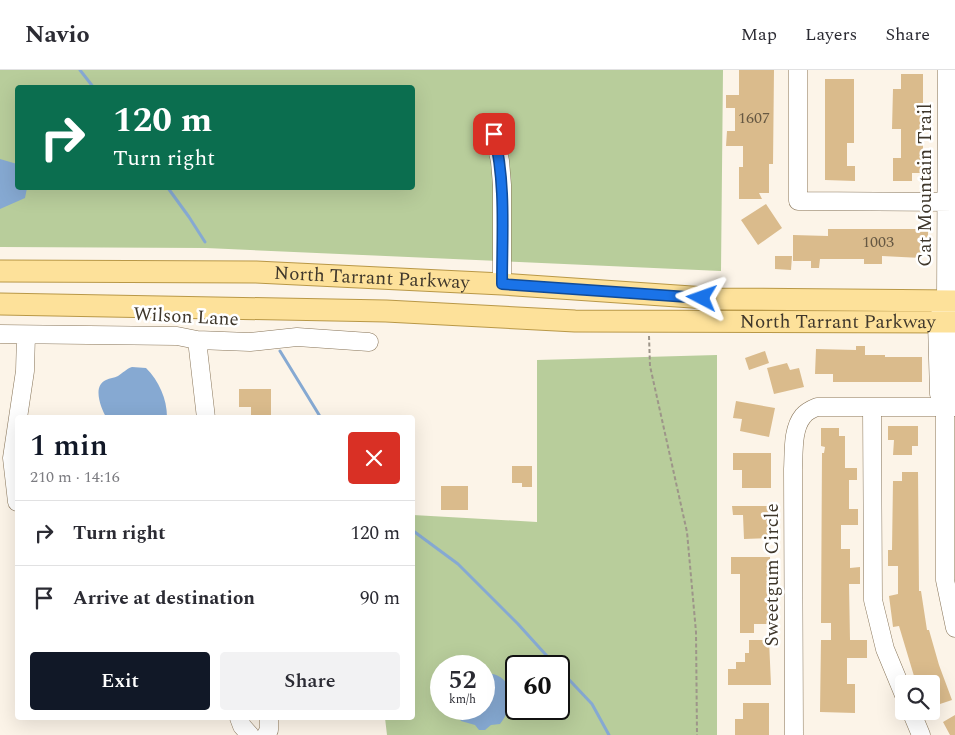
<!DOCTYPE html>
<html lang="en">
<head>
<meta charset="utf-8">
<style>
  :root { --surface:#fff; --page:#f2f2f3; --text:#2b2b33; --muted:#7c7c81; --line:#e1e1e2; --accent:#111827 }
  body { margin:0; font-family:Spectral,serif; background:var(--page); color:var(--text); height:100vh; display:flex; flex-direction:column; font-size:19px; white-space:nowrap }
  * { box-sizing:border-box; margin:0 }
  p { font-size:16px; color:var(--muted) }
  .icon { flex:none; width:28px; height:28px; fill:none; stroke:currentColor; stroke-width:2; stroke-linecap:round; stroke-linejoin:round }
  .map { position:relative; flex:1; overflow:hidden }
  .sheet { position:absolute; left:15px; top:345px; width:400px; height:305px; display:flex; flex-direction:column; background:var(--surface); border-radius:5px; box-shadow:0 5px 20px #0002 }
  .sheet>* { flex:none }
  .hud { position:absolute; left:15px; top:15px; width:400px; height:105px; border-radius:5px; box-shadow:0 5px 20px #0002; background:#0b6e4f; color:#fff; overflow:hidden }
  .controls { position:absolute; left:895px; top:605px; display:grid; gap:10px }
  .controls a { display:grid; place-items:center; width:45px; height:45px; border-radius:5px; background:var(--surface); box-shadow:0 5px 20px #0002; font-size:25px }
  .speed { position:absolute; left:430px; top:585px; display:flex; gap:10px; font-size:25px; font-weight:700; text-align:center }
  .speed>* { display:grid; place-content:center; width:65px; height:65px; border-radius:50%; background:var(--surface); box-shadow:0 5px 20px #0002; line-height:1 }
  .speed small { font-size:12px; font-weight:400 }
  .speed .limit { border:2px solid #111; border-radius:8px; background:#fff; color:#111 }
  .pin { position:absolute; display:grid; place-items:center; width:42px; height:42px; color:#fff; margin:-21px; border-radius:10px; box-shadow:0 2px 8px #0006 }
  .me { position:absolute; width:55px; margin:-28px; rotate:274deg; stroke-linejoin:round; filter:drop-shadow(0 0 4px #0008) }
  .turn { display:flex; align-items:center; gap:18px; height:105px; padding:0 15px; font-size:22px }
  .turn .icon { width:65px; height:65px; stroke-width:2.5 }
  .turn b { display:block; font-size:35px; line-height:42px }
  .round { display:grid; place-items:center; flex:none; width:52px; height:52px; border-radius:5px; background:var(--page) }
  .summary { display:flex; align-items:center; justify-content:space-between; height:85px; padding:0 15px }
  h1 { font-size:30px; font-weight:600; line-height:38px; color:var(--accent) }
  .primary-button { display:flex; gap:10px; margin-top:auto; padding:10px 15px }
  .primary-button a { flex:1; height:58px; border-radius:5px; background:var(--accent); color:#fff; font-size:20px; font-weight:600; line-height:58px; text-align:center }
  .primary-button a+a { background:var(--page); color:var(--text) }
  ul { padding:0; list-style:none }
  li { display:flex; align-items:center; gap:15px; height:65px; padding:0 15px; border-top:1px solid var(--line) }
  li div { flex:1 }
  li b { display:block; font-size:19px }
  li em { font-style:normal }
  header { display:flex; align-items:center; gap:30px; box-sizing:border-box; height:70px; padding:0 25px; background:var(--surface); border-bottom:1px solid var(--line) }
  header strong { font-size:24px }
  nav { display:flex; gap:28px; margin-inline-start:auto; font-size:18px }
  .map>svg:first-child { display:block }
  .green { fill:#b8cd9b; fill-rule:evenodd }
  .water { fill:#86a9d2 }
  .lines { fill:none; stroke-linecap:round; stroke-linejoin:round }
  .stream { stroke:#86a9d2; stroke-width:3 }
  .building { fill:#dabb8c }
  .minor-casing { stroke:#887559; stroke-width:19 }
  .major-casing { stroke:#b99847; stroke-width:23 }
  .path { stroke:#9d9589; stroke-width:2; stroke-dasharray:4 2.5; stroke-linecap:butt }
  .minor { stroke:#fff; stroke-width:18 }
  .major { stroke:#fde19a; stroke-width:21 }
  .route-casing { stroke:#114b97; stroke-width:12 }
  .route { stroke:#1a73e8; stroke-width:9 }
  .labels { text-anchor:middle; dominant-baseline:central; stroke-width:5; stroke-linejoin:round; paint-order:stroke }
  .number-label { font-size:16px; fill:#665843 }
  .street-label { font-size:19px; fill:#3f372b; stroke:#fff }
</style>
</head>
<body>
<header>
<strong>Navio</strong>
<nav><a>Map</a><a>Layers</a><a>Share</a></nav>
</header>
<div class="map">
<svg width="955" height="665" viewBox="0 0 955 665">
  <rect width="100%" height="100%" fill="#fcf4e8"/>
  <path class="green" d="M 0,0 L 723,0 L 721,201 L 206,178 L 0,177 ZM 18,18 L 412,18 L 412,118 L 18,118 Z
    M 717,285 L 717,665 L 387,665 L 385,648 L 412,648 L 413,445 L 537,452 L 537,290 ZM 441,596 L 484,596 L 484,639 L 441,639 ZM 516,596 L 559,596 L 559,639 L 516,639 Z"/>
  <path class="water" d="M 0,89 L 17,94 L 18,118 L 27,118 L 25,128 L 0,139 Z
    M 132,297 L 146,298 C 159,311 167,329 167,347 L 106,347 C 101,338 92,316 106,310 C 110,308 114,308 118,306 C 123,303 126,299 132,297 Z
    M 484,603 C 515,603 516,634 500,654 L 491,655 L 485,660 L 479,660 L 475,655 L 461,651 L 458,646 L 458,639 L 484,639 Z"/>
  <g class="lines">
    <path class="stream" d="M 80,0 L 94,18
      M 168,118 L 189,147 L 205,172
      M 280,281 L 321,348
      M 412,460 L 458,494 L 518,554 L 556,596
      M 559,599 L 592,634 L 609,665"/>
  </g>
  <path class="building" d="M 739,0 L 774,0 L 773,94 L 769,94 L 769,123 L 759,123 L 762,129 L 739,129 L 739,97 L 743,97 L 743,76 L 726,76 L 727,61 L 735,61 L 735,38 L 726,38 L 726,25 L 739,25 Z
    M 901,4 L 923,4 L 923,103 L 912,103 L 912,111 L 893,111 L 893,88 L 901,88 L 901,59 L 892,59 L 893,19 L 901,19 Z
    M 825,9 L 854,9 L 854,73 L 847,73 L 847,96 L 855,96 L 855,111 L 825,110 Z
    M 766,134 L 782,158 L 758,175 L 741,150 Z
    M 828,159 L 928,159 L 928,183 L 921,183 L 921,188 L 882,186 L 882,194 L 864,194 L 864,189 L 820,189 L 819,198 L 811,198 L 811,191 L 793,191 L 793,165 L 828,166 Z
    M 775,186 L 792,186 L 791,200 L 775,199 Z
    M 856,276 L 865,276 L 865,285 L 885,285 L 885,287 L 922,287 L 922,312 L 833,312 L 833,304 L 815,304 L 816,279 L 856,280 Z
    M 765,281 L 769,293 L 749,300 L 745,288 Z
    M 787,293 L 790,300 L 799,298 L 804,317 L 774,324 L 767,298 Z
    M 239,319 L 271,319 L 271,348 L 251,348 L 251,337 L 239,337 Z
    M 736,331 L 775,338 L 769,367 L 740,361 L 742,349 L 733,348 Z
    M 888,356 L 918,356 L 918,376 L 912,376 L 912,385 L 893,385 L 894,370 L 888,370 Z
    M 821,358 L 839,358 L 839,366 L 845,366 L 845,398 L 857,398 L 857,410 L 849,410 L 849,439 L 858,439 L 858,455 L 841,455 L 841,479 L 850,479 L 850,498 L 860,497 L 860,514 L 849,514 L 850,570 L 867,570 L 867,588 L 847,588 L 847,614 L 855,614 L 855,643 L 820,642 L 821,570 L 831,570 L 831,553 L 821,553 L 822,383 L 824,383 L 825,377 L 821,376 Z
    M 733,383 L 771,383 L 771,418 L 742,418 L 742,400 L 733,400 Z
    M 512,396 L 532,396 L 532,417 L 522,417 L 522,413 L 512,413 Z
    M 902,402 L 918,402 L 919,521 L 921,521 L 927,560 L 929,560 L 939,595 L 952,630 L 931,637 L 931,614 L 911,614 L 909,608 L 914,606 L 899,556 L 893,557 L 892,549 L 889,526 L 898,524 L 898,496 L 888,496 L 888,480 L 892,480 L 893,411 L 902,411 Z
    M 441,416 L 468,416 L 468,440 L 441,440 Z
    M 732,436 L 770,436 L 770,468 L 744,469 L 743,445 L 733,445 Z
    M 731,487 L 770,487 L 769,554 L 754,554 L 754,563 L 740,563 L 740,504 L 731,504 Z
    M 749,570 L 769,570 L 771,615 L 728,615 L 728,599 L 736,599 L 736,592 L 745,592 L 745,583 L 749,583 Z
    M 743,633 L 769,633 L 769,665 L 735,665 L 735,649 L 743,649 Z
    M 955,645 L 955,665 L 950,665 L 943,652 Z"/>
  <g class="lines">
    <defs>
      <path id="minor" d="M 798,0 L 798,131 L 955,132
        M 494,64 L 500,91 L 502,115 L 502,214
        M 942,240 L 937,252 L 939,324 L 945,336 L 945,510 L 955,558
        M 0,264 L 177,266 L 197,270 L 250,272 L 297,267 L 369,272
        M 197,270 L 206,348
        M 945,336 L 952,325 L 954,313 L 954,252 L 946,231 L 947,0
        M 872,337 L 873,530 L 885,579 L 904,625
        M 17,432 L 12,388 L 25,301 L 26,265
        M 911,641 L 921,665
        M 239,648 L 242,656 L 250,665
        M 266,665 L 269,660 L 269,648
        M 794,665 L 793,399 C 794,383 792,359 803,346 C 806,342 812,339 817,337 L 955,337"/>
      <g id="major">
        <path id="s1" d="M 0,201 L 256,202 L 502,214 L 721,229 L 955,231"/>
        <path id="s2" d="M 0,234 L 386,241 L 575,251 L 955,252"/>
      </g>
    </defs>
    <use href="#minor" class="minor-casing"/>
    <use href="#major" class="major-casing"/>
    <path class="path" d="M 649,266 L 650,296 L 687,462 L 696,562 L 697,665"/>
    <use href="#minor" class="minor"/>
    <use href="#major" class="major"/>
  </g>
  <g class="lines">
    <defs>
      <path id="route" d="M 494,64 C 506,113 502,164 502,214 L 702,228"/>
    </defs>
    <use href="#route" class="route-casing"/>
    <use href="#route" class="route"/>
  </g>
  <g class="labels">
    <g class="number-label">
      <text x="754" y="48">1607</text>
      <text x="878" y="172">1003</text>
    </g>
    <g class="street-label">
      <text transform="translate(925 115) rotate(-90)">Cat Mountain Trail</text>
      <text stroke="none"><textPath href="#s1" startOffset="372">North Tarrant Parkway</textPath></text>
      <text transform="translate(186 247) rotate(3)">Wilson Lane</text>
      <text stroke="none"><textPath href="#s2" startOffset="838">North Tarrant Parkway</textPath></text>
      <text transform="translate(772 505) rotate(-90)">Sweetgum Circle</text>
    </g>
  </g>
</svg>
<div class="controls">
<a><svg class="icon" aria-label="search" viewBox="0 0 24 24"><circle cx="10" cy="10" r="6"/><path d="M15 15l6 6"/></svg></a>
</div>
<div class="speed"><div>52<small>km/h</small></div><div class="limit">60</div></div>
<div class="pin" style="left:494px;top:64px;background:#d93025"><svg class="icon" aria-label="arrive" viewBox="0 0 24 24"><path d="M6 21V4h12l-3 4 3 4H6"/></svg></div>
<svg class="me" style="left:702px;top:228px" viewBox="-20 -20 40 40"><path d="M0-17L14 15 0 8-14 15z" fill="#1a73e8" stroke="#fff" stroke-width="4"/></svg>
<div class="hud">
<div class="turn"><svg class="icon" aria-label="right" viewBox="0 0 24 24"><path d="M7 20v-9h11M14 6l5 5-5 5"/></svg><div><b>120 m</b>Turn right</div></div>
</div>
<section class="sheet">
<div class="summary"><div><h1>1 min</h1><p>210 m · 14:16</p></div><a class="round" style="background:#d93025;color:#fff"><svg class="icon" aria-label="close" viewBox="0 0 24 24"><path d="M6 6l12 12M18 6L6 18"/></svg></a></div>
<ul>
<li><svg class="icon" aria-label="right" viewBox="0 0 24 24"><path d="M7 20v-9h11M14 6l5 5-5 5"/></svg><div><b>Turn right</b></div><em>120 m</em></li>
<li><svg class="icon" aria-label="arrive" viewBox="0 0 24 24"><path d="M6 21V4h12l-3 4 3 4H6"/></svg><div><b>Arrive at destination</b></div><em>90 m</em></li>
</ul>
<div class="primary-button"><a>Exit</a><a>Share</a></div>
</section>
</div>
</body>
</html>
